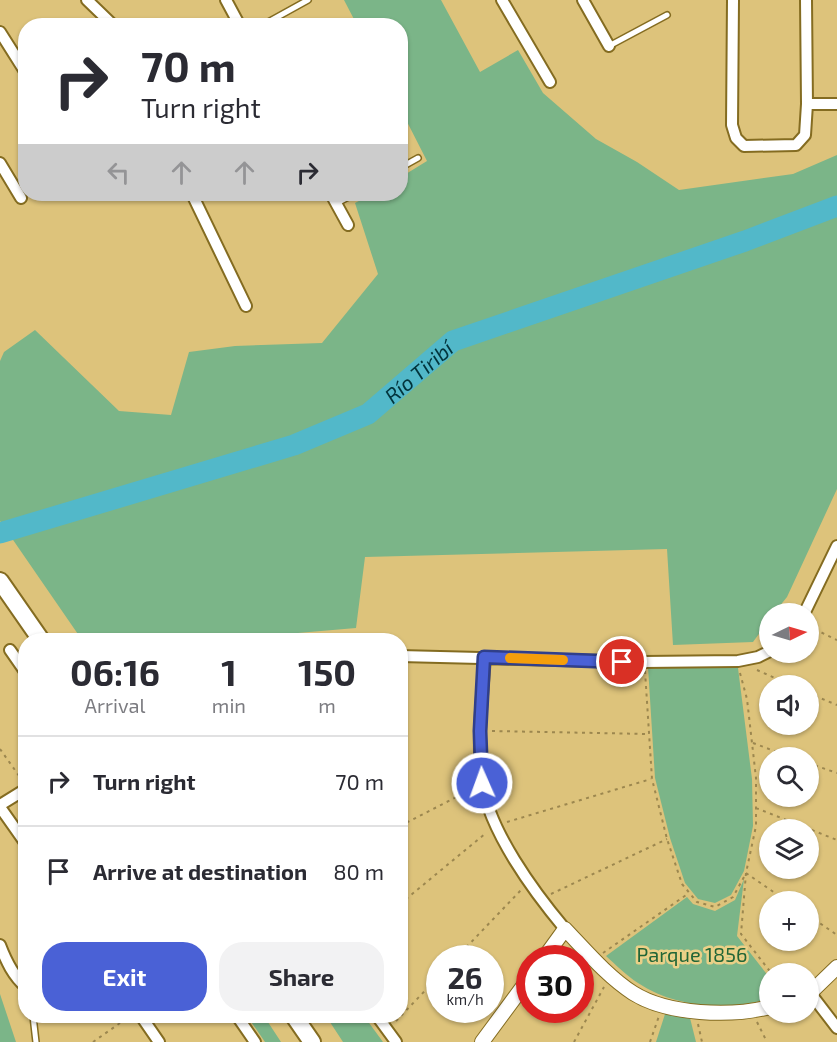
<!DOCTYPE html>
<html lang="en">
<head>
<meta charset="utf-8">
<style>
  :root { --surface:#fff; --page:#f2f2f3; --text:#2b2b33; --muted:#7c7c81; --line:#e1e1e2; --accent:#4a61d6 }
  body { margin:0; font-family:"Exo 2",sans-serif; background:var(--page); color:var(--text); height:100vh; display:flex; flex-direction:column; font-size:22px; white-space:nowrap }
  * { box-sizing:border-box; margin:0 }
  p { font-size:20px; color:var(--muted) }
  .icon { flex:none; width:33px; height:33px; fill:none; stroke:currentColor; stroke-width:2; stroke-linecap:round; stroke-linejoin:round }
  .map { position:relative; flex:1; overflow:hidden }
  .panel { position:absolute; left:18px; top:633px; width:390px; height:390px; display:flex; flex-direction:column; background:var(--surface); border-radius:24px; box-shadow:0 2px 4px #0004 }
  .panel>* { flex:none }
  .guide { position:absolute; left:18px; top:18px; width:390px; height:183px; border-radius:24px; box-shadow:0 2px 4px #0004; background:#fff; color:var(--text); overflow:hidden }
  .needle { width:39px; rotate:85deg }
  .controls { position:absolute; left:759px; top:603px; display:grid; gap:12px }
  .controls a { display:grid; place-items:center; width:60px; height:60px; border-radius:50%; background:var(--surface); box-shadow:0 2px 4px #0004; font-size:30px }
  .speed { position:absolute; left:426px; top:945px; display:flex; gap:12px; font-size:30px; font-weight:700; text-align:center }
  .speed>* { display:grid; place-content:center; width:78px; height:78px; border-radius:50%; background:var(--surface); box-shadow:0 2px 4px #0004; line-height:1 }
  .speed small { font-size:15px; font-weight:400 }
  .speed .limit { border:9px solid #d22; background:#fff; color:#111 }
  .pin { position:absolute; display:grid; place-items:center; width:51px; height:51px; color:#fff; margin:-26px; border:3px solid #fff; border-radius:50%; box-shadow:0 2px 6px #0007 }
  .me { position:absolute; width:66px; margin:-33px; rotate:358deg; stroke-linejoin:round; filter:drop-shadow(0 0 4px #0008) }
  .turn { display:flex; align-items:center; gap:21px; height:126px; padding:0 24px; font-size:27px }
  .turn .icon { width:78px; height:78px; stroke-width:2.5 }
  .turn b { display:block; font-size:42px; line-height:51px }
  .lanes { display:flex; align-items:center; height:57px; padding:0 24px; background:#0003; justify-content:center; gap:30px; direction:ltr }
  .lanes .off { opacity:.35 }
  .eta { display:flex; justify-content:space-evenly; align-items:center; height:102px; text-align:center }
  .eta b { font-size:36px; font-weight:700; line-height:42px }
  .button { display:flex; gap:12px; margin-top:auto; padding:12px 24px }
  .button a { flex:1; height:69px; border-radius:24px; background:var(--accent); color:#fff; font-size:24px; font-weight:700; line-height:69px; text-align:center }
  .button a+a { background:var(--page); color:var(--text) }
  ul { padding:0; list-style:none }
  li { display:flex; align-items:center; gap:18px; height:90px; padding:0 24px; border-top:2px solid var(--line) }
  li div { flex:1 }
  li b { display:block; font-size:22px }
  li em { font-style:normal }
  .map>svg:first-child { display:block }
  .green { fill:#7bb588 }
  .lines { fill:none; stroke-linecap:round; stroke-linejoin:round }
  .river { stroke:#52b8c9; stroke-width:21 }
  .service-casing { stroke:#846c21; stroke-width:8 }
  .minor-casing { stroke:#846c21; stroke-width:14 }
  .tertiary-casing { stroke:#846c21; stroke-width:16 }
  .secondary-casing { stroke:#846c21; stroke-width:20 }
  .path { stroke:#9c874f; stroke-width:2; stroke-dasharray:3 4.5; stroke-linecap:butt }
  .service { stroke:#fff; stroke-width:5 }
  .minor { stroke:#fff; stroke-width:10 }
  .tertiary { stroke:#fff; stroke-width:14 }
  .secondary { stroke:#fff; stroke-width:16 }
  .route-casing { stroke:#303f8b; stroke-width:15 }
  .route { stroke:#4a61d6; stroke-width:10 }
  .slow { stroke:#f59e0b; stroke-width:10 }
  .labels { text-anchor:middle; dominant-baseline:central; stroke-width:5; stroke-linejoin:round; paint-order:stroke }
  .park-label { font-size:20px; fill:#226637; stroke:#ead087 }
  .water-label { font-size:21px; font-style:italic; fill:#02343c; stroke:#ead087 }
</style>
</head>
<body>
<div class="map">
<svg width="837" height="1042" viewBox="0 0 837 1042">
  <rect width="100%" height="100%" fill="#ddc37b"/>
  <path class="green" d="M 344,0 L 441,0 L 480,72 L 518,50 L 543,93 L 596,139 L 637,162 L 679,190 L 793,174 L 837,155 L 837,489 L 787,597 L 774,613 L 770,614 L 769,620 L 753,642 L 673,645 L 667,549 L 365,557 L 356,628 L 241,638 L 235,640 L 82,640 L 0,521 L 0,361 L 4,352 L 35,330 L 119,411 L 171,415 L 189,352 L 235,346 L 322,343 L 378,274 L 355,203 L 372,194 L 400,194 L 401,177 L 427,161 L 401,110 L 400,26 L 357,25 Z
    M 648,667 L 738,668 L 752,779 L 753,826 L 744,871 L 731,895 L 715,903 L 698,899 L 685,883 L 670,838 L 655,778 Z
    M 744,879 L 737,936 L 769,977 L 769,999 C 728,1011 675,1008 638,983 C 627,976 616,965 606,956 L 687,897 L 693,904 L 715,911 L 735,900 Z
    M 0,994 L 16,1042 L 0,1042 Z
    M 666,1011 L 690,1018 L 696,1042 L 656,1042 Z
    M 247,1016 L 264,1016 L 281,1042 L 265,1042 Z
    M 326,1016 L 364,1016 L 383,1042 L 343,1042 Z"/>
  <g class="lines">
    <path class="river" id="s1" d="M 0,533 L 294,445 L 368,414 L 453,341 L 745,241 L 837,206"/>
    <defs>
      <path id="service" d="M 261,26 L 308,0
        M 609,46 L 667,15
        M 400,168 L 418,158
        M 337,203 L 354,194
        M 33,1016 L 36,1042"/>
      <path id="minor" d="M 87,0 L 114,26
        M 226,0 L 240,26
        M 502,0 L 550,82
        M 583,0 L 609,46
        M 733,0 L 732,125 L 736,138 L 744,146 L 796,145 L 805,135 L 807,104 L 837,104
        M 806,0 L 807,104
        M 0,32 L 26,73
        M 0,163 L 21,198
        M 192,194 L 246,306
        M 331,194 L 348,225
        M 804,614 L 837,546
        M 10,650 L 26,673
        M 400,656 L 644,662 L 738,661 L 758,657 L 770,651
        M 485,657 C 482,698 477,741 482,782 C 489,831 534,892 565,929
        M 0,805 L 26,789
        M 0,807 L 26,844
        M 0,945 C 6,961 13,976 26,987
        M 811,994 L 837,1028
        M 141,1016 L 159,1042
        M 237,1016 L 255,1042
        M 377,1016 L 396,1042"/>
      <path id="tertiary" d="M 544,958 L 565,929 C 586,951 608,977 633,993 C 668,1015 731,1017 770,1007
        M 808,995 L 837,967
        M 482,1042 L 530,977"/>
      <path id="secondary" d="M 0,581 L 41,640
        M 294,1016 L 312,1042"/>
    </defs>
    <use href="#service" class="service-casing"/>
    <use href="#minor" class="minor-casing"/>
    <use href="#tertiary" class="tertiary-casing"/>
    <use href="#secondary" class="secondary-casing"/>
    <path class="path" d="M 808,626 L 837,640
      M 757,670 L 793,686
      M 645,671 L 652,779 L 667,839 L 682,884 L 697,902 L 715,907 L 733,897 L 744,877
      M 740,673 L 747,699 L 756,778 L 756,826 L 746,873 L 741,934 L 772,974
      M 808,693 L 837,705
      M 492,731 L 648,734
      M 753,743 L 793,758
      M 0,749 L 22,780
      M 808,763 L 837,773
      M 756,808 L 837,840
      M 507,822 L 651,779
      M 400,826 L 472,789
      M 746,873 L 788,902
      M 551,894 L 667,839
      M 400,904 L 486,833
      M 808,915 L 837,935
      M 603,953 L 689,893
      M 456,958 L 522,889
      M 396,1021 L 440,975
      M 757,1022 L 767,1042
      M 698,1024 L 702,1042
      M 93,1042 L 130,1016
      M 574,1042 L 604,987
      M 650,1042 L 659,1016"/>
    <use href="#service" class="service"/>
    <use href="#minor" class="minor"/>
    <use href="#tertiary" class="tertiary"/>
    <use href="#secondary" class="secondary"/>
  </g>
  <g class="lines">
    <defs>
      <path id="route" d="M 482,783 L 480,731 L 484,657 L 622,662"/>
    </defs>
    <use href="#route" class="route-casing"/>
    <use href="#route" class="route"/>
    <path class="slow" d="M 510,658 L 563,660"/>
  </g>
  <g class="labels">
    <g class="park-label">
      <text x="692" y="954">Parque 1856</text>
    </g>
    <g class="water-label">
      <text stroke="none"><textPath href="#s1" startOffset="453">Río Tiribí</textPath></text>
    </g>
  </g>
</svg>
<div class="controls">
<a><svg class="needle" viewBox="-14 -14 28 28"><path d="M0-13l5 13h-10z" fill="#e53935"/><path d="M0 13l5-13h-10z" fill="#7c7c81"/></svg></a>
<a><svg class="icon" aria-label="sound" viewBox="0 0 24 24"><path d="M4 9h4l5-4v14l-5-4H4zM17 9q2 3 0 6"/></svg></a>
<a><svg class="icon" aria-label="search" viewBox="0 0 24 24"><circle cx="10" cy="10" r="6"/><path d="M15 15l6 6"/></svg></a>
<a><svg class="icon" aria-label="layers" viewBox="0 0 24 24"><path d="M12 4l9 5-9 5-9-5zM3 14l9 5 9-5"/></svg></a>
<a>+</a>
<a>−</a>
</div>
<div class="speed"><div>26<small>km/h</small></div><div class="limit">30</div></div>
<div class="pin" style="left:622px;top:662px;background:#d93025"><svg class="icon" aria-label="arrive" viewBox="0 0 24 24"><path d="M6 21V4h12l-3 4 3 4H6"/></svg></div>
<svg class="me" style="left:482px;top:783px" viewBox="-20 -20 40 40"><circle r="17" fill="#4a61d6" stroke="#fff" stroke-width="3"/><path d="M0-11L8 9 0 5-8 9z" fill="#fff"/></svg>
<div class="guide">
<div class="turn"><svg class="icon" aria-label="right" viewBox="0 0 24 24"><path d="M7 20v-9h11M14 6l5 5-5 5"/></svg><div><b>70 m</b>Turn right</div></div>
<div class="lanes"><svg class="icon off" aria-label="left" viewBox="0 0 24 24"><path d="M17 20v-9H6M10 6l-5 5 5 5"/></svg><svg class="icon off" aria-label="ahead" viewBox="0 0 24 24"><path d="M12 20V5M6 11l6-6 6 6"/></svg><svg class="icon off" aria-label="ahead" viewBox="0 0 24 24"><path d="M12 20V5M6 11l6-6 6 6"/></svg><svg class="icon" aria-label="right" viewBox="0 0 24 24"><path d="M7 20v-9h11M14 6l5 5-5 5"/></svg></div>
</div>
<section class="panel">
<div class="eta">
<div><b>06:16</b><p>Arrival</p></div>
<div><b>1</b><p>min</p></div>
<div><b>150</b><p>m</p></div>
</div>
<ul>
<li><svg class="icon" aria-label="right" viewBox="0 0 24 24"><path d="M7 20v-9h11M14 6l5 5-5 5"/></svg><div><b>Turn right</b></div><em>70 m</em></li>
<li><svg class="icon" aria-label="arrive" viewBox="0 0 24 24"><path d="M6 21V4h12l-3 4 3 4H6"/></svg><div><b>Arrive at destination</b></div><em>80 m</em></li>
</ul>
<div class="button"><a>Exit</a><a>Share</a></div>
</section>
</div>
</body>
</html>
